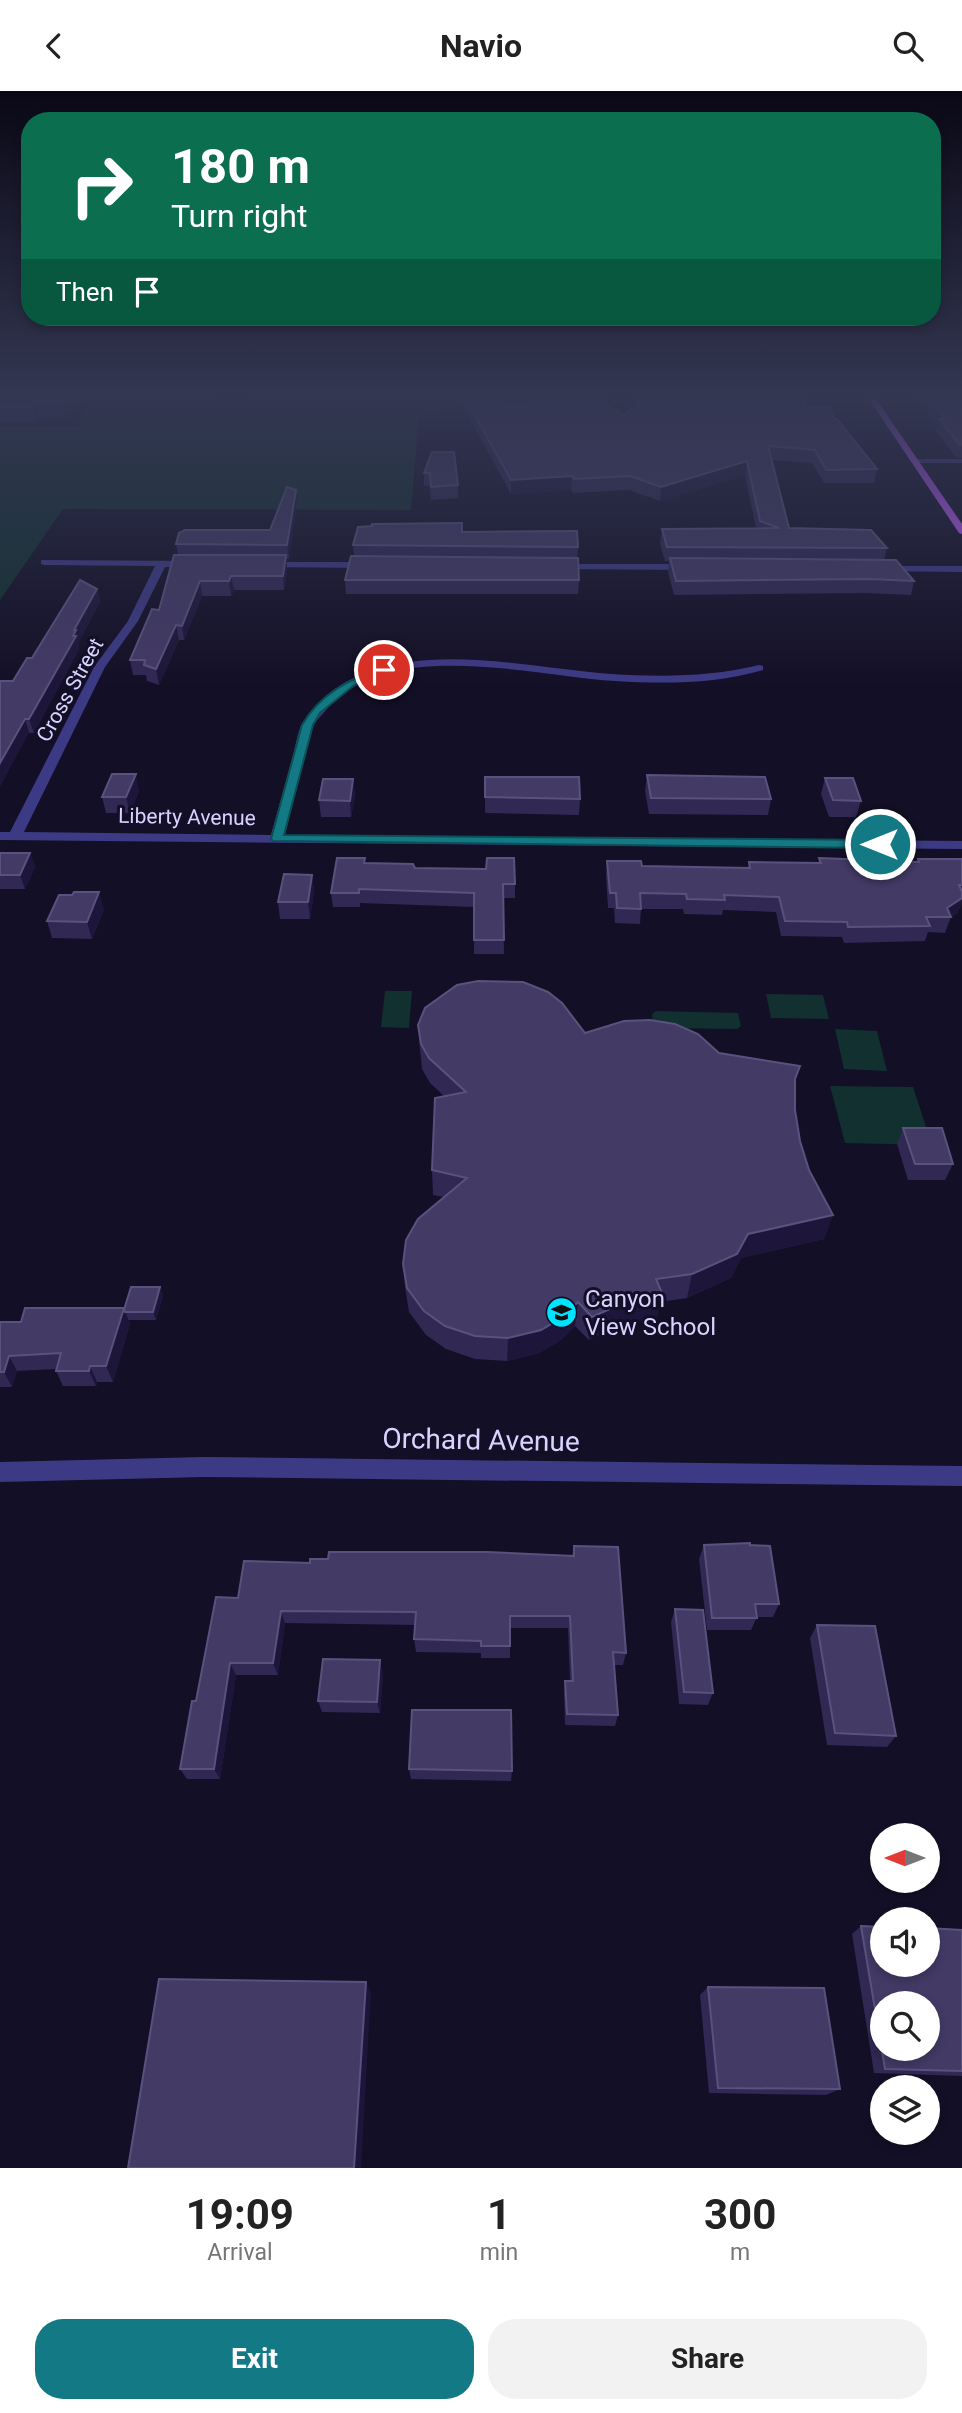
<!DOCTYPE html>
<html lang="en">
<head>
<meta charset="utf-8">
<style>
  :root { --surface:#fff; --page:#f2f2f2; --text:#222; --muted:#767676; --accent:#137a85 }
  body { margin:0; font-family:Roboto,sans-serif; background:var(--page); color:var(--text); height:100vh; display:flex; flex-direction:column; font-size:26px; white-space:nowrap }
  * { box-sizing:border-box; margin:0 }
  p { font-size:23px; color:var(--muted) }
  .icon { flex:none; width:38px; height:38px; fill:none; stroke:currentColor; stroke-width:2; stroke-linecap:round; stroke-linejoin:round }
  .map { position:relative; height:2077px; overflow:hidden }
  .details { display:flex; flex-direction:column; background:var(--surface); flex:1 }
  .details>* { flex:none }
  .top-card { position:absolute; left:21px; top:21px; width:920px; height:214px; border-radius:28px; box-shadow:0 4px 10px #0003; background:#0b6e4f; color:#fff; overflow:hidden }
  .needle { width:46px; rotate:270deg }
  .fabs { position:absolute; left:870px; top:1732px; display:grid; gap:14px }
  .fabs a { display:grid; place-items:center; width:70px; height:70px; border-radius:50%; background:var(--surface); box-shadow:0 4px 10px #0003; font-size:35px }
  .pin { position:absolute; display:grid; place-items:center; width:60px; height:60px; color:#fff; margin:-30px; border:4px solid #fff; border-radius:50%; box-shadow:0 2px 7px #0007 }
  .me { position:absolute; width:77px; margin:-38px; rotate:270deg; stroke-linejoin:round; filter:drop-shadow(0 0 5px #0008) }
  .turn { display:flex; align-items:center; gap:24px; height:147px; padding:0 35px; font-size:32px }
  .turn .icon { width:91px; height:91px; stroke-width:2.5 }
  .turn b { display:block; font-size:49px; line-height:60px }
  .then { display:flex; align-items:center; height:66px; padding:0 35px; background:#0003; gap:14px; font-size:26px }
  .eta { display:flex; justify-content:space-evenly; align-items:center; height:119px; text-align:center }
  .eta b { font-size:42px; font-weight:700; line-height:49px }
  .primary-button { display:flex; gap:14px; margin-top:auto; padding:14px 35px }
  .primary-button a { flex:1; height:80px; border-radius:28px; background:var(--accent); color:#fff; font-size:28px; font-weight:700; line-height:80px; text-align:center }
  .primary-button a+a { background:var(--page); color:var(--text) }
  header { display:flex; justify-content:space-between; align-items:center; height:91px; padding:0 35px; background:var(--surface); font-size:32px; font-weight:700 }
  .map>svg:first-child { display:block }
  .green { fill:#12302f }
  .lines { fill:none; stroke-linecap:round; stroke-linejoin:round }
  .street { fill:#3d3a85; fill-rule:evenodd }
  .secondary { fill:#6f6bff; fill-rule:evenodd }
  .primary { fill:#c25bff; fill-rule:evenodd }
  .wall { fill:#312854 }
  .shaded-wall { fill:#1d163a }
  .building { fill:#433a66; stroke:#5a527e; stroke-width:2; fill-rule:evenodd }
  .route { fill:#137a85; stroke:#0c4f56; stroke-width:2 }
  .labels { text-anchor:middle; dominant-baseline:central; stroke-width:6; stroke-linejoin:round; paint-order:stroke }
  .far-street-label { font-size:21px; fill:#d9d4ff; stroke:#130f26 }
  .poi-label { font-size:24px; fill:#d9d4ff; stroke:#130f26; text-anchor:start }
  .near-street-label { font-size:28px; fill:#d9d4ff; stroke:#130f26 }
</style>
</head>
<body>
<header><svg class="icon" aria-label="back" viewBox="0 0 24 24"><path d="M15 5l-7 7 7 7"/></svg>Navio<svg class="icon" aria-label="search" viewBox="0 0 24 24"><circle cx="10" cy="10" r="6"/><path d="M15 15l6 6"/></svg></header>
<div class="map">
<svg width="962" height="2077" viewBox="0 0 962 2077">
  <rect width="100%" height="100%" fill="#130f26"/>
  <path class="green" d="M 300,305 L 580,305 L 556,312 L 476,312 L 419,326 L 411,419 L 63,418 L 0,509 L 0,335 L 76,335 L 91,312 L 202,312 Z
    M 385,900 L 412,900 L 409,937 L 381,936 Z
    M 766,903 L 823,904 L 829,928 L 771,927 Z
    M 656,920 L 738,922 L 741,935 L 737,938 L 658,937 L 653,934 L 652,923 Z
    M 835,938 L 877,940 L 887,980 L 844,978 Z
    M 830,995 L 913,996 L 932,1054 L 845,1052 Z"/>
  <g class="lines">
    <path class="street" d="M 911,368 L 962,368 L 962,372 L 914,372 Z
      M 41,469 L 194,470 L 199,473 L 194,476 L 165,476 L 138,530 L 105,576 L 24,741 L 271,744 C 279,716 286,689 294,661 C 296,652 298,639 303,631 C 368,535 515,576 611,583 C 661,586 710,586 759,574 L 763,575 L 763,579 C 715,593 665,593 615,590 C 532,585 388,545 326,619 C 322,624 315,630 313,636 C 308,645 307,657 305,666 C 298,692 291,718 285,744 L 962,750 L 962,758 L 0,749 L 0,741 L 10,741 L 94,576 L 128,530 L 155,475 L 44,474 L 41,473 Z
      M 261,471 L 373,471 L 378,474 L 373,477 L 264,476 L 259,473 Z
      M 552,473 L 691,473 L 696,476 L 691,479 L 555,478 L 552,477 Z
      M 877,475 L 962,475 L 962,481 L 880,480 L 875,477 Z
      M 204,1366 L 962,1375 L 962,1395 L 204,1386 L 0,1391 L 0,1371 Z"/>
    <path class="secondary" d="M 219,305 L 55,308 L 51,306 L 52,305 Z"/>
    <path class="primary" d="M 867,305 L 874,305 L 962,433 L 962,443 L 959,442 Z"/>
  </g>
  <path class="wall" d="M 0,305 L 80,310 L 68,325 L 40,326 L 36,331 L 0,331 Z
    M 460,305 L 483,305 L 513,315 L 625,324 L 805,316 L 834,328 L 877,378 L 874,392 L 824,392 L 812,372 L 772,369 L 789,437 L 887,457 L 884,469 L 914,490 L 911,504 L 866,502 L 674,504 L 668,481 L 669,470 L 665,470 L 660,453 L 662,438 L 756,437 L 745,384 L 660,410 L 629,399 L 573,402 L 571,399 L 511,403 L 460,310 Z
    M 916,305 L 962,305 L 962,367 L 955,365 L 936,340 L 937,334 Z
    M 432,361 L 458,394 L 458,407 L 431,409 L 430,395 L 424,395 L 424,382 Z
    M 296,399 L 297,412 L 289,468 L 286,468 L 287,479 L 284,499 L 234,499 L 231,505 L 202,505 L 184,549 L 179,549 L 159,594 L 147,590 L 146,584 L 133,584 L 130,569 L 159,519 L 178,464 L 176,453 L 270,439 Z
    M 462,441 L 578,456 L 577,467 L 579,489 L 578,503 L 346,503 L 345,489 L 354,465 L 353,454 Z
    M 97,498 L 100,511 L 79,550 L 79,558 L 34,642 L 29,642 L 13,590 L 32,567 Z
    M 647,684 L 771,708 L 768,724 L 649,723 L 645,700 Z
    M 485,686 L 580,708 L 579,724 L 485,722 Z
    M 825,687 L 861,710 L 856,726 L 829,726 L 821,703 Z
    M 353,688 L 355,704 L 351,726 L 321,726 L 319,709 Z
    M 139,700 L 130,722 L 106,722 L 102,706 Z
    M 0,762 L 30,762 L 35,776 L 25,798 L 0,798 Z
    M 365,767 L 365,772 L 415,777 L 515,793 L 515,807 L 503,807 L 504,863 L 474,863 L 474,816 L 360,812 L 360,816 L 333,816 L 331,802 Z
    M 819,767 L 917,771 L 918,768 L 962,768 L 962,811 L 958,821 L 951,826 L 945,842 L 928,841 L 925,850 L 844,852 L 842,846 L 781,845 L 776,821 L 723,819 L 722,824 L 684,823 L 683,818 L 641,818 L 640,833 L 615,832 L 614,817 L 608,817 L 606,785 L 607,770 L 642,775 L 748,777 L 749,771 L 818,772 Z
    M 312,784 L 314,800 L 310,828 L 280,828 L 278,811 Z
    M 104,818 L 92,848 L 52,847 L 47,830 Z
    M 418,934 L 585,942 L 800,975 L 795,990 L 795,1019 L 800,1050 L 809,1079 L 833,1124 L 824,1148 L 741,1167 L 731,1187 L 687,1207 L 660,1211 L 657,1226 L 619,1235 L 589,1249 L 575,1235 L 561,1249 L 539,1262 L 507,1270 L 475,1268 L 446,1258 L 426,1244 L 409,1221 L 405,1196 L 403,1173 L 444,1106 L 433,1104 L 432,1079 L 444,1005 L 430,992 L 422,978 L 420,959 Z
    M 903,1037 L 953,1073 L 945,1089 L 908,1089 L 897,1053 Z
    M 163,1204 L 156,1229 L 128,1229 L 130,1233 L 113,1291 L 97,1291 L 96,1295 L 63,1295 L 56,1280 L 56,1278 L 17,1280 L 12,1296 L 0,1296 L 0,1231 L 21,1231 L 124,1219 Z
    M 704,1454 L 750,1454 L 779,1513 L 773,1526 L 757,1526 L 751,1539 L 707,1539 L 699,1468 Z
    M 574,1455 L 626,1562 L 623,1574 L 614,1574 L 618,1624 L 615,1635 L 565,1634 L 564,1602 L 565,1590 L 570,1590 L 568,1537 L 510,1537 L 510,1567 L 481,1567 L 481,1562 L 416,1561 L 414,1548 L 415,1534 L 285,1532 L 278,1584 L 236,1584 L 220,1688 L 187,1688 L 180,1678 L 196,1610 L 238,1507 L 310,1472 L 572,1465 Z
    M 675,1518 L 713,1602 L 708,1614 L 679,1613 L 671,1531 Z
    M 817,1534 L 896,1645 L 887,1656 L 827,1654 L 810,1547 Z
    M 383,1582 L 380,1622 L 322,1621 L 318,1610 Z
    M 409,1678 L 512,1680 L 511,1690 L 411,1688 Z
    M 861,1835 L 962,1839 L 962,1985 L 874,1982 L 852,1843 Z
    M 708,1896 L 840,1998 L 826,2004 L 709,2002 L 700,1904 Z"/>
  <path class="shaded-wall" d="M 68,305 L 79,305 L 80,310 L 68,325 L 64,326 L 60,311 Z
    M 36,311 L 40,326 L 36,331 L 32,316 Z
    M 747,370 L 745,384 L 660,410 L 661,396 Z
    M 572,385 L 571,399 L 511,403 L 511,389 Z
    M 296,399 L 297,412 L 289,468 L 287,454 Z
    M 286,464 L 287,479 L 284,499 L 283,485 Z
    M 231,485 L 234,499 L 231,505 L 229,490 Z
    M 200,490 L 202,505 L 184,549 L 182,535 Z
    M 97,498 L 100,511 L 79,550 L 79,558 L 34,642 L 29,628 L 73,545 L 74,539 Z
    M 176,534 L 179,549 L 159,594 L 156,578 Z
    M 25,628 L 29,642 L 0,696 L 0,672 Z
    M 136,683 L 139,700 L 130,722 L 126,706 Z
    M 353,688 L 355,704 L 351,726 L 350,710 Z
    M 30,762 L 35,776 L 25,798 L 20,784 Z
    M 312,784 L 314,800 L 310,828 L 308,811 Z
    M 99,801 L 104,818 L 92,848 L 87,831 Z
    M 962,807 L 962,811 L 958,821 L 950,826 L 947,817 Z
    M 833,1124 L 824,1148 L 741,1167 L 731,1187 L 687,1207 L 692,1183 L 748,1143 Z
    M 160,1196 L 163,1204 L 156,1229 L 153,1221 Z
    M 662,1202 L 657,1226 L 619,1235 L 589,1249 L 592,1226 L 623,1212 Z
    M 578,1211 L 575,1235 L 561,1249 L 539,1262 L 507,1270 L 508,1247 Z
    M 124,1217 L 130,1233 L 113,1291 L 106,1275 Z
    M 9,1265 L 17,1280 L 12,1296 L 4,1281 Z
    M 90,1275 L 97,1291 L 96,1295 L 89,1280 Z
    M 281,1520 L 285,1532 L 278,1584 L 273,1572 Z
    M 380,1569 L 383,1582 L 380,1622 L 377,1611 Z
    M 230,1572 L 236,1584 L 220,1688 L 214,1678 Z
    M 366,1891 L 371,1902 L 361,2077 L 354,2077 Z"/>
  <path class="building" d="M 0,305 L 68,305 L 65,310 L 60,311 L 36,311 L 32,316 L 0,316 Z
    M 464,305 L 483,305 L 513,315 L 565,305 L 592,305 L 625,324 L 644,305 L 802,305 L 805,316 L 829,316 L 834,328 L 837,328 L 877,378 L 826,379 L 815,359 L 768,355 L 789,437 L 871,439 L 887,457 L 667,456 L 662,438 L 779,437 L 760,430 L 747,370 L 661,396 L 630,385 L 574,388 L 572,385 L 511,389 Z
    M 927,305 L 962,305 L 962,354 L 959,353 L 939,328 L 945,328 Z
    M 432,361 L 454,361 L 458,394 L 431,396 L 430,382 L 424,382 Z
    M 287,396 L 296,399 L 287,454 L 176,453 L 179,442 L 185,439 L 270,439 Z
    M 462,432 L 462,441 L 577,440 L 578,456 L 353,454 L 358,436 L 372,435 L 372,433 Z
    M 174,464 L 286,464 L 283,485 L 231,485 L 229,490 L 200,490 L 182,535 L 176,534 L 156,578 L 144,574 L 145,569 L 130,569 L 152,518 L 159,519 Z
    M 351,465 L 578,467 L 579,489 L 345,489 Z
    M 670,467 L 896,469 L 914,490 L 869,488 L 676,490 Z
    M 80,489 L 97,498 L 74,539 L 76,539 L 73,545 L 76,545 L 29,628 L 25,628 L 0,672 L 0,590 L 13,590 L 27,567 L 32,567 Z
    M 112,683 L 136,683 L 126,706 L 102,706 Z
    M 647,684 L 765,686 L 771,708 L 651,707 Z
    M 485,686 L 579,686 L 580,708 L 485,706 Z
    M 825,687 L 853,687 L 861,710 L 833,709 Z
    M 323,688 L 353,688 L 350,710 L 319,709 Z
    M 0,762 L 30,762 L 20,784 L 0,784 Z
    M 337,767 L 365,767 L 364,772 L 413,773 L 415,777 L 486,778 L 487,767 L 514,767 L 515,793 L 503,793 L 504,849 L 474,849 L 474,802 L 359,798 L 359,802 L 331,802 Z
    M 819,767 L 919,771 L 918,768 L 962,768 L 962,794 L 959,794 L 962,801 L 962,807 L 947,817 L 951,826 L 926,826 L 930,835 L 848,836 L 847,831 L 785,830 L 779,806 L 724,804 L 725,809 L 687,808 L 686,803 L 640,802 L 641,818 L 617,817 L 616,802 L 610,802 L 607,770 L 641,770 L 642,775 L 750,777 L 749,771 L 821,772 Z
    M 284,783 L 312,784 L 308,811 L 278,811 Z
    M 74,801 L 99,801 L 87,831 L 47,830 L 59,804 L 72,804 Z
    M 478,890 L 523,891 L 548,901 L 562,912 L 585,942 L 624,930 L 650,929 L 675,933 L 698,943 L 719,962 L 800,975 L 795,988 L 795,1019 L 800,1050 L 809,1079 L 833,1124 L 748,1143 L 737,1163 L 692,1183 L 656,1188 L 662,1202 L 623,1212 L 592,1226 L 578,1211 L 563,1226 L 541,1239 L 508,1247 L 475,1245 L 445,1235 L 424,1220 L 407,1197 L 403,1173 L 406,1149 L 418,1128 L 467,1087 L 432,1079 L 435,1007 L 466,1001 L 429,967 L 421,953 L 418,934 L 425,917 L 457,894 Z
    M 903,1037 L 942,1037 L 953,1073 L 915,1073 Z
    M 131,1196 L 160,1196 L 153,1221 L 125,1221 L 124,1219 Z
    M 25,1217 L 124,1217 L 106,1275 L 90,1275 L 89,1280 L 56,1280 L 61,1262 L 9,1265 L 4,1281 L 0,1281 L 0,1231 L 21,1231 Z
    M 750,1452 L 750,1454 L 770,1455 L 779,1513 L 755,1513 L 757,1527 L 712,1527 L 704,1454 Z
    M 574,1455 L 618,1456 L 626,1562 L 613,1561 L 618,1624 L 567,1623 L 565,1590 L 573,1590 L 570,1525 L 510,1525 L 510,1555 L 481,1555 L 481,1550 L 414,1548 L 416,1521 L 281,1520 L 273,1572 L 230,1572 L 214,1678 L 180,1678 L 192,1610 L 196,1610 L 216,1506 L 238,1507 L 244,1470 L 310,1472 L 310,1468 L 328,1468 L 329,1461 L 487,1461 L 574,1465 Z
    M 675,1518 L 703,1519 L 713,1602 L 684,1601 Z
    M 817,1534 L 875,1535 L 896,1645 L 835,1642 Z
    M 323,1568 L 380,1569 L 377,1611 L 318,1610 Z
    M 412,1619 L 511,1619 L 512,1680 L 409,1678 Z
    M 861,1835 L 882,1836 L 882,1874 L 928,1874 L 928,1837 L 962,1839 L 962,1980 L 885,1978 ZM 882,1913 L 928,1913 L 928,1958 L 882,1958 Z
    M 159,1888 L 366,1891 L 354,2077 L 128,2077 Z
    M 708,1896 L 824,1897 L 840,1998 L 718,1997 Z"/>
  <linearGradient id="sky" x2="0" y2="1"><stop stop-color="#0a0815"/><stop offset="0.51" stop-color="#333752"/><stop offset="1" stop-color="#333752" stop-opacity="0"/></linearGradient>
  <rect width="962" height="596" fill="url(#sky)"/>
  <path class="route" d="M 381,577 L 389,579 L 353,595 L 320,622 L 313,634 L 284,744 L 880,749 L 886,753 L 880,757 L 273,750 L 271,748 L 302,634 C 320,603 348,589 381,577 Z"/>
  <defs>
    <symbol id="school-disc" viewBox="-11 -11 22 22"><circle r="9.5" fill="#00e5ff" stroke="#130f26"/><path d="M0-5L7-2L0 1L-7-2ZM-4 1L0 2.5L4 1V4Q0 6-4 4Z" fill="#111"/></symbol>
  </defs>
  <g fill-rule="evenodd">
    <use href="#school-disc" x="544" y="1204" width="35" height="35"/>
  </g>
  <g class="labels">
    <g class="far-street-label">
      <text transform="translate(70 599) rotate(-61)">Cross Street</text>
      <text transform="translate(187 726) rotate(1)">Liberty Avenue</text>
    </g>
    <g class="poi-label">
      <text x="585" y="1208">Canyon<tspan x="585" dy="28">View School</tspan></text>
    </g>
    <g class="near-street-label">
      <text transform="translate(481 1349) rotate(1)">Orchard Avenue</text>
    </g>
  </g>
</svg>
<div class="fabs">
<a><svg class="needle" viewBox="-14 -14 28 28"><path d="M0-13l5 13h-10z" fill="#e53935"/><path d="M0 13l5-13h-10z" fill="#767676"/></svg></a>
<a><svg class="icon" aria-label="sound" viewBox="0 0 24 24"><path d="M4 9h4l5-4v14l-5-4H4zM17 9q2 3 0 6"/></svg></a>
<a><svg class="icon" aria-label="search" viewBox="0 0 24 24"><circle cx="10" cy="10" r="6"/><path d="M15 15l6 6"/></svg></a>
<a><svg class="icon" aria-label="layers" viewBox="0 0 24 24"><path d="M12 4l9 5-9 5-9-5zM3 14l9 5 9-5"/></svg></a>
</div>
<div class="pin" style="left:384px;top:579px;background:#d93025"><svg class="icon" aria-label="arrive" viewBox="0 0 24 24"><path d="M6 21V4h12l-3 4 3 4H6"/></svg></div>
<svg class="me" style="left:880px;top:753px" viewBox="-20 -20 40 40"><circle r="17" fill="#137a85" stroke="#fff" stroke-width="3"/><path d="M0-11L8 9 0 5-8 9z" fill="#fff"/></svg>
<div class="top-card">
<div class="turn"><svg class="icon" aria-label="right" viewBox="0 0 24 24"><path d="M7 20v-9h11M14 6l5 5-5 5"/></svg><div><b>180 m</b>Turn right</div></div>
<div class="then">Then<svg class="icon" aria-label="arrive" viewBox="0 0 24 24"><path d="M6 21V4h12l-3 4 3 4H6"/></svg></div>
</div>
</div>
<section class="details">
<div class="eta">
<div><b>19:09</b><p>Arrival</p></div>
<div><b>1</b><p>min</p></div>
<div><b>300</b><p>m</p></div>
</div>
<div class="primary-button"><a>Exit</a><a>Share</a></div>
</section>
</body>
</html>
